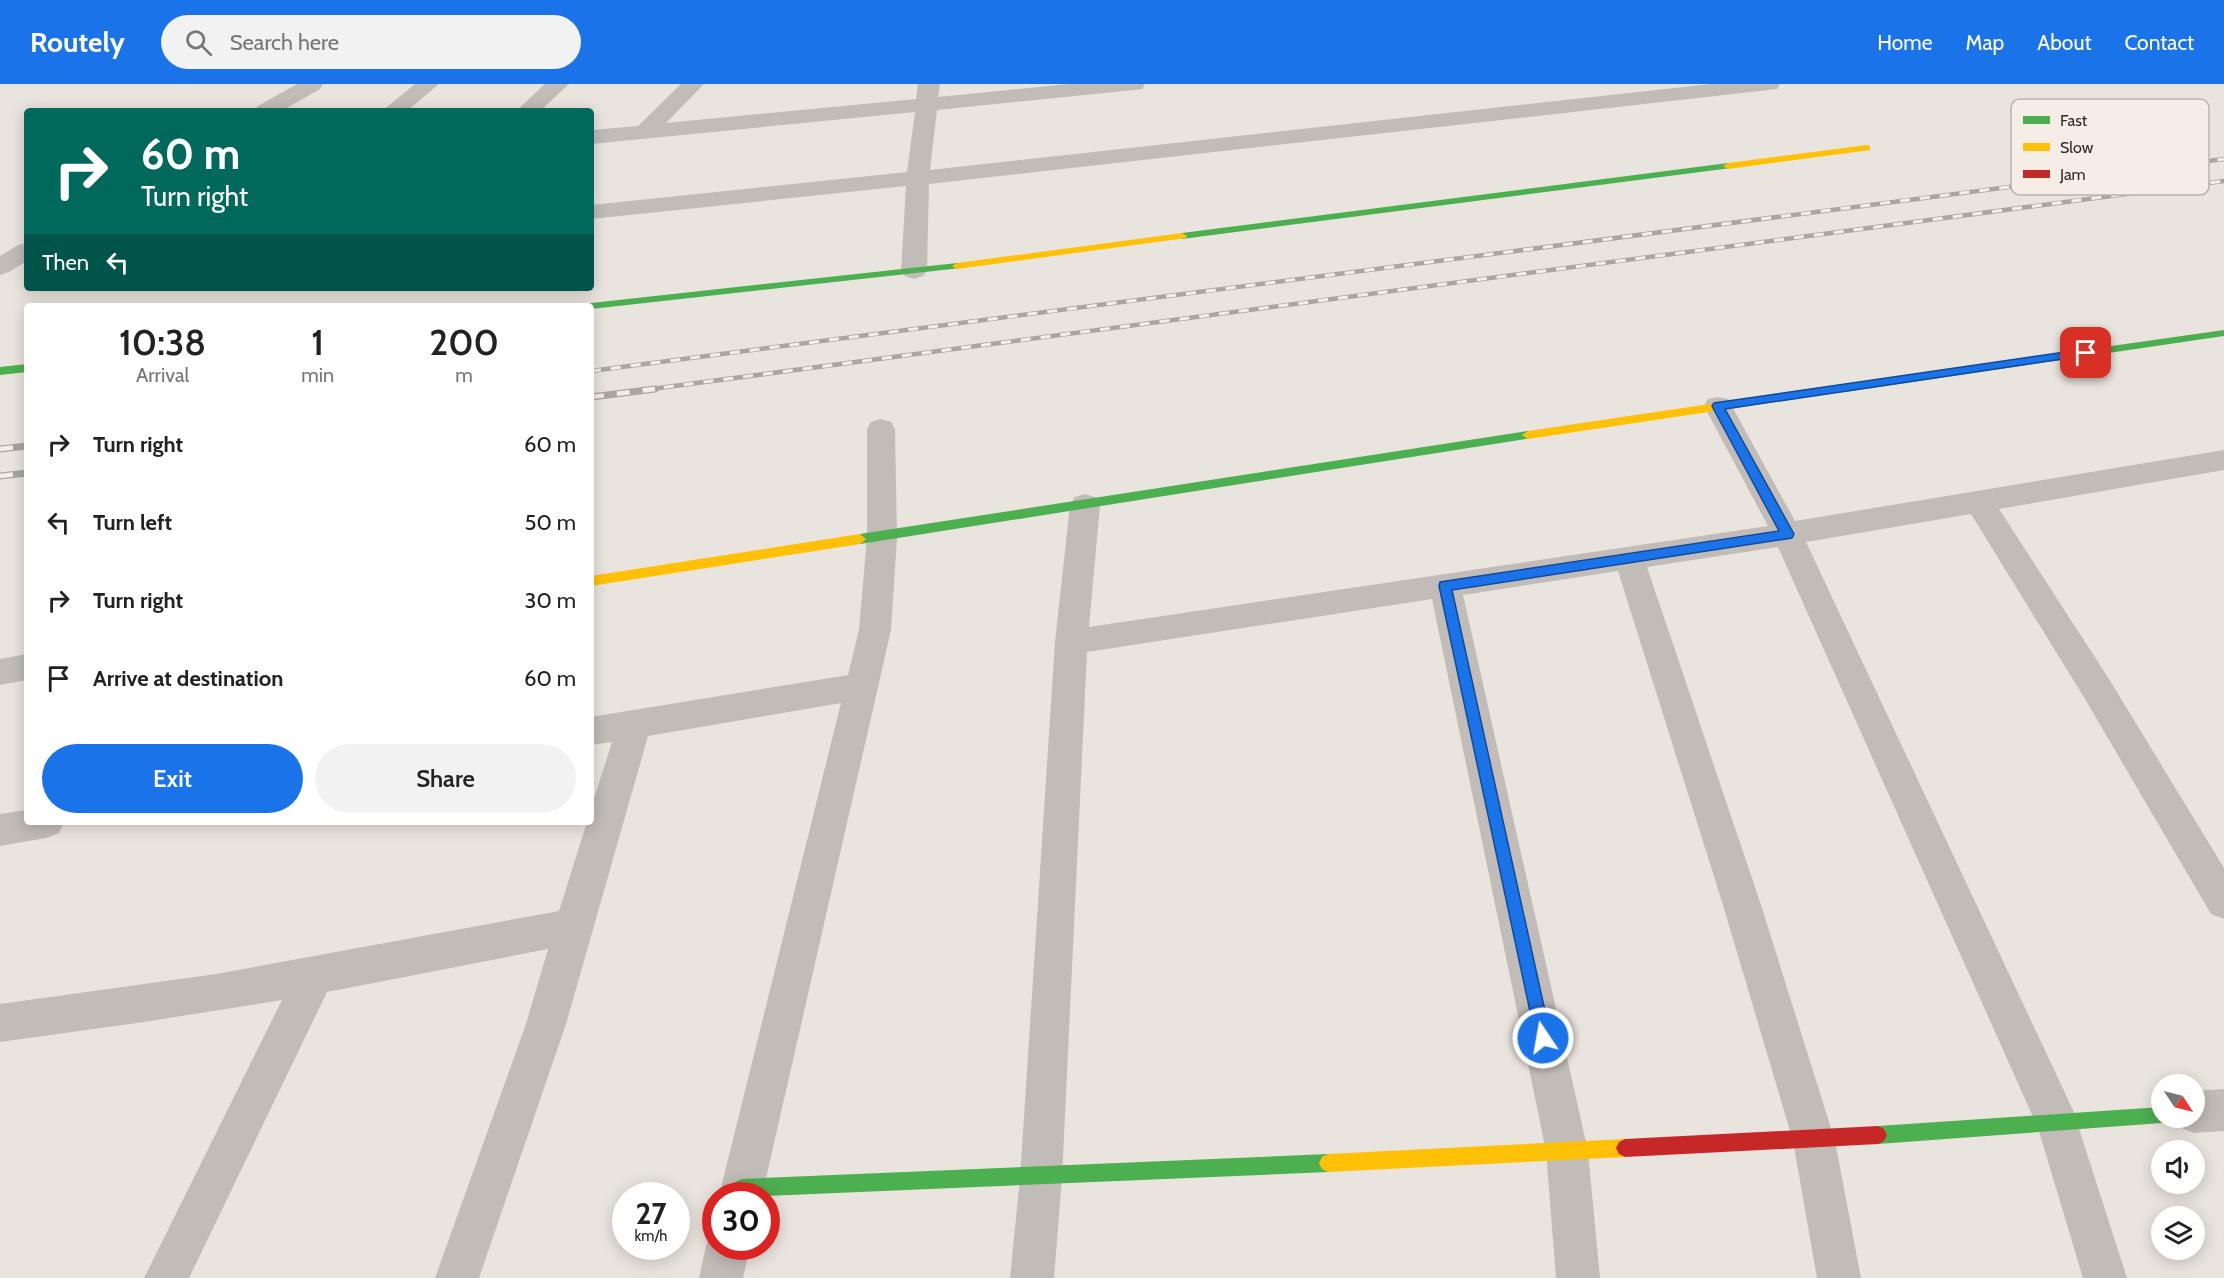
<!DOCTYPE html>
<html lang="en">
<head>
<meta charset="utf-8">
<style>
  :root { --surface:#fff; --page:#f2f2f2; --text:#222; --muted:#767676; --accent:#1a73e8 }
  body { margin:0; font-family:Cabin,sans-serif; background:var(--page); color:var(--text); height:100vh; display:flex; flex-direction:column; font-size:22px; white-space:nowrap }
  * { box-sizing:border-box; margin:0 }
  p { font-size:20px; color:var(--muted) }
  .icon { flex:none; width:33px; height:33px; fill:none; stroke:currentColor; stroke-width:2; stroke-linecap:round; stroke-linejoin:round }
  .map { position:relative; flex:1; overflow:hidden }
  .details { position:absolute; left:24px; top:219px; width:570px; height:522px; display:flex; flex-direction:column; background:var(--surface); border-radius:6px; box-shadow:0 3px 15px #0003 }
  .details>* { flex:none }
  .top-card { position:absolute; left:24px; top:24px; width:570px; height:183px; border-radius:6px; box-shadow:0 3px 15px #0003; background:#00695c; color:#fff; overflow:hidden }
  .needle { width:39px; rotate:125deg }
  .controls { position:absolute; left:2151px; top:990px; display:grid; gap:12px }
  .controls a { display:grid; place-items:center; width:54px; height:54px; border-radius:50%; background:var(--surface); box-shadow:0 3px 15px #0003; font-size:30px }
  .speed { position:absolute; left:612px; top:1098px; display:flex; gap:12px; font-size:30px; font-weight:700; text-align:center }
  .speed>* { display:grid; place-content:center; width:78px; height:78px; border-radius:50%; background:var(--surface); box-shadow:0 3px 15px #0003; line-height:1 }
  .speed small { font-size:15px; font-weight:400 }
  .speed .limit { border:9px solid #d22; background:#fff; color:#111 }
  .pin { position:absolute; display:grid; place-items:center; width:51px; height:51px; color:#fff; margin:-26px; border-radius:12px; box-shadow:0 3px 9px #0006 }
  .me { position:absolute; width:66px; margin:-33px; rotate:348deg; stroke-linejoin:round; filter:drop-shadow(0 0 4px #0008) }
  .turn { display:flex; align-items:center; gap:21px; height:126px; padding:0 18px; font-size:27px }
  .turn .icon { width:78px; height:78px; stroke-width:2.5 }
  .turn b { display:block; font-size:42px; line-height:51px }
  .then { display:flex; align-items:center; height:57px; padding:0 18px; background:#0003; gap:12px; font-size:22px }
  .eta { display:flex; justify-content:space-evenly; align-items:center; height:102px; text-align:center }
  .eta b { font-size:36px; font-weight:600; line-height:42px }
  .action { display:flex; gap:12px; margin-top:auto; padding:12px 18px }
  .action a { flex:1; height:69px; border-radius:36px; background:var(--accent); color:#fff; font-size:24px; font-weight:600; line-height:69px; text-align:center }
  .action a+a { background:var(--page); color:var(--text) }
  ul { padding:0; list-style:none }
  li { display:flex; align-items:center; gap:18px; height:78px; padding:0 18px }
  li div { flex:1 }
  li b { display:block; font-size:22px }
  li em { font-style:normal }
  header { display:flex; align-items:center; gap:36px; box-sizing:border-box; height:84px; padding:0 30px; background:var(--accent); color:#fff }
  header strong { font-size:28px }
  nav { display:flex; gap:33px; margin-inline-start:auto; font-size:21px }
  .search { width:420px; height:54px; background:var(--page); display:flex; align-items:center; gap:15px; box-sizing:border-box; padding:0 21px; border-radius:33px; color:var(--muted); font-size:22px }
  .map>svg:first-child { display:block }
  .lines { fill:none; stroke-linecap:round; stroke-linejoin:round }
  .street { fill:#c2bcb8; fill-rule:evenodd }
  .fast { fill:#4caf50; fill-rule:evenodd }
  .slow { fill:#ffc107; fill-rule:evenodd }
  .jam { fill:#c62828; fill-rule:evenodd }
  .rail-far1-casing { stroke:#aaa5a2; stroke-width:4.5 }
  .rail-casing { stroke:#aaa5a2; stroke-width:7 }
  .rail-far1 { stroke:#f6eee6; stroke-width:3; stroke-dasharray:10; stroke-linecap:butt }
  .rail { stroke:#f6eee6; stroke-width:4.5; stroke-dasharray:13; stroke-linecap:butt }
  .route { fill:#1a73e8; stroke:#114b97; stroke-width:1.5 }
  .key { fill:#f6eee6; stroke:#bbb3ad; stroke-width:1.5 }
  .key-label { font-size:16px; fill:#322a27 }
</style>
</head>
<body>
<header>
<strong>Routely</strong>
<div class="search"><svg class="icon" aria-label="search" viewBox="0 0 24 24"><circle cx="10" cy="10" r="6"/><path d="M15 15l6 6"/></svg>Search here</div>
<nav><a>Home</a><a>Map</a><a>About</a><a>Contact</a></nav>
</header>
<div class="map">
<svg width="2224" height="1194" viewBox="0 0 2224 1194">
  <rect width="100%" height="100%" fill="#eae4de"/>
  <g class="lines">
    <path class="street" d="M 297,0 L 323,0 L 320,5 L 282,27 L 255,27 L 258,22 Z
      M 415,0 L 439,0 L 407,27 L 382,27 Z
      M 545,0 L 569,0 L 540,27 L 516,27 Z
      M 681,0 L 704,0 L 666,39 L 916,15 L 918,0 L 940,0 L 938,13 L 1068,0 L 1145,0 L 1142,5 L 1134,6 L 937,26 L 930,86 L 1711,0 L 1780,0 L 1777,5 L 1769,6 L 929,100 L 927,187 L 923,192 L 914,195 L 905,192 L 901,187 L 906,102 L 591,135 L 591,121 L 907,88 L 915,28 L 591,60 L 591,46 L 638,42 Z
      M 27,159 L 27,177 L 9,188 L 0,191 L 0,172 L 18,161 Z
      M 1718,313 L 1728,315 L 1795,437 L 2224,366 L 2224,386 L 1999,425 L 2109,595 L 2224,784 L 2224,835 L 2211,830 L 2085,615 L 1971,430 L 1806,458 L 2073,1026 L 2127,1194 L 2083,1194 L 2038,1044 L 1778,463 L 1647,483 L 1761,821 L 1835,1057 L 1861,1194 L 1817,1194 L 1793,1057 L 1723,821 L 1618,487 L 1463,511 L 1588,1067 L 1600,1194 L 1556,1194 L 1546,1067 L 1432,515 L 1087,568 L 1062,1094 L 1054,1194 L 1010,1194 L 1020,1094 L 1055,558 L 1070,421 L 1075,413 L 1085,410 L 1095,413 L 1100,421 L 1089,543 L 1768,442 L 1704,322 L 1708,315 Z
      M 881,335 L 891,338 L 895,345 L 897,453 L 891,546 L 762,1112 L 719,1112 L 841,619 L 648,652 L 566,940 L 479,1194 L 435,1194 L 526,940 L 548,865 L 327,908 L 189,1194 L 144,1194 L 282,916 L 144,938 L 0,958 L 0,920 L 216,890 L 559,827 L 587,738 L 591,738 L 591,724 L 612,658 L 591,661 L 591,633 L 848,591 L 859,546 L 867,453 L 867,345 L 871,338 Z
      M 27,570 L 27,596 L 0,601 L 0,575 Z
      M 27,726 L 27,738 L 64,738 L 59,749 L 46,754 L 0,762 L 0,730 Z
      M 2224,1005 L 2224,1047 L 2194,1049 L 2179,1043 L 2176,1034 L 2194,1034 L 2194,1007 Z
      M 716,1145 L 716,1162 L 750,1162 L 743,1194 L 699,1194 L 706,1162 L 712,1146 Z"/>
    <path class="fast" d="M 1728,79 L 1731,80 L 1731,84 L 1182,155 L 1177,152 L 1182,149 Z
      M 957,179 L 961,180 L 961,184 L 591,225 L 591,222 L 586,222 L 591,219 Z
      M 2224,246 L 2224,252 L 1838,309 L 1832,305 L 1838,301 Z
      M 27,280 L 27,288 L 0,291 L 0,283 Z
      M 1528,347 L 1534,351 L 1532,354 L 860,460 L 854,455 L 860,450 Z
      M 2162,1023 L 2162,1034 L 2169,1034 L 2168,1037 L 2162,1039 L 1878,1060 L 1872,1057 L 1869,1051 L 1872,1045 L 1878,1042 Z
      M 1328,1070 L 1334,1073 L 1337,1079 L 1334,1085 L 1328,1088 L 766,1112 L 738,1112 L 735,1110 L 732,1104 L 735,1098 L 741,1095 Z"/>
    <path class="slow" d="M 1867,61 L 1870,62 L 1870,66 L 1728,85 L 1723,82 L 1728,79 Z
      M 1182,149 L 1187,152 L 1186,154 L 957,185 L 952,182 L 957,179 Z
      M 1838,301 L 1844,305 L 1842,308 L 1528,355 L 1522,351 L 1528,347 Z
      M 860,450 L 866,455 L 860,460 L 591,502 L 591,492 Z
      M 1625,1055 L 1631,1058 L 1634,1064 L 1631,1070 L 1625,1073 L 1328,1088 L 1322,1085 L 1319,1079 L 1322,1073 L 1328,1070 Z"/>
    <path class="jam" d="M 1878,1042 L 1884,1045 L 1887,1051 L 1884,1057 L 1878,1060 L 1625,1073 L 1619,1070 L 1616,1064 L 1619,1058 L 1625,1055 Z"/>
    <defs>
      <path id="rail-far1" d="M 591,287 L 2224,75
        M 644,306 L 2224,97"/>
      <path id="rail" d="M 591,313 L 655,305
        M 0,365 L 27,362
        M 0,392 L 27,389"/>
    </defs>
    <use href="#rail-far1" class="rail-far1-casing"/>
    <use href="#rail" class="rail-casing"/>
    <use href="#rail-far1" class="rail-far1"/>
    <use href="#rail" class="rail"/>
  </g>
  <path class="route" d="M 2086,265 L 2092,269 L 2090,271 L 1725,325 L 1794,450 L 1792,454 L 1452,506 L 1551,954 L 1549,960 L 1543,962 L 1537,960 L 1439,502 L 1440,498 L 1779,447 L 1712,322 L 1714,319 Z"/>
  <rect x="2011" y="15" width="198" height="96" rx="9" class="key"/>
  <rect x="2023" y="32" width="27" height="8" fill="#4caf50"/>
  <rect x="2023" y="59" width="27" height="8" fill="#ffc107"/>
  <rect x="2023" y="86" width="27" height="8" fill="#c62828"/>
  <g class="key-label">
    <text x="2060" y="42">Fast</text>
    <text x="2060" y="69">Slow</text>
    <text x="2060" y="96">Jam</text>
  </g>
</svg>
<div class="controls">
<a><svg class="needle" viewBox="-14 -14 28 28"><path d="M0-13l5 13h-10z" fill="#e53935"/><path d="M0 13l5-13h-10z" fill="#767676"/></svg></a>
<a><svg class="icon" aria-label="sound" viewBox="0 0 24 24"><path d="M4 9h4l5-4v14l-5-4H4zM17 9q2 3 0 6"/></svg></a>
<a><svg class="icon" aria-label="layers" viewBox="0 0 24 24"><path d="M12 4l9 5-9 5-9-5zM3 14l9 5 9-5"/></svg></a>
</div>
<div class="speed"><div>27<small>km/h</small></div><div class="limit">30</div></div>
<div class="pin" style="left:2086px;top:269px;background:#d93025"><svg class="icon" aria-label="arrive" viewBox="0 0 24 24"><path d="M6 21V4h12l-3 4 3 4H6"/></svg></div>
<svg class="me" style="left:1543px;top:954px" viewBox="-20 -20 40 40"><circle r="17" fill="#1a73e8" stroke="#fff" stroke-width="3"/><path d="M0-11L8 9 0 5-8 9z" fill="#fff"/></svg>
<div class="top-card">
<div class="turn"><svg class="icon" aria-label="right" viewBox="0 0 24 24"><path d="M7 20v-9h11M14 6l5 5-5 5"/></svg><div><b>60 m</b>Turn right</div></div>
<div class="then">Then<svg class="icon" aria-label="left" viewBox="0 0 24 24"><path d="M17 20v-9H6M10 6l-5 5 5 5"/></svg></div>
</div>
<section class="details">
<div class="eta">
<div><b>10:38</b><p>Arrival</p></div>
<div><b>1</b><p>min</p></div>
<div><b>200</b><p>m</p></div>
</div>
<ul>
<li><svg class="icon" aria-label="right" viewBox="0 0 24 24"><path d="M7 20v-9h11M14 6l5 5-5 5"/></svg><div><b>Turn right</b></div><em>60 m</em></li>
<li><svg class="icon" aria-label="left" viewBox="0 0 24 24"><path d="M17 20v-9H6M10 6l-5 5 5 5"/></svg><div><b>Turn left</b></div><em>50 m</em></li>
<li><svg class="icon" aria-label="right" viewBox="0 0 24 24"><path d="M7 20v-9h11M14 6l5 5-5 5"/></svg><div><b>Turn right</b></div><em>30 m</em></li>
<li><svg class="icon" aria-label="arrive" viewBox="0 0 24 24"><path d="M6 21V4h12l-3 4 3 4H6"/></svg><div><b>Arrive at destination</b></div><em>60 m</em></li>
</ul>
<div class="action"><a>Exit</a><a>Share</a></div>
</section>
</div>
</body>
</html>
